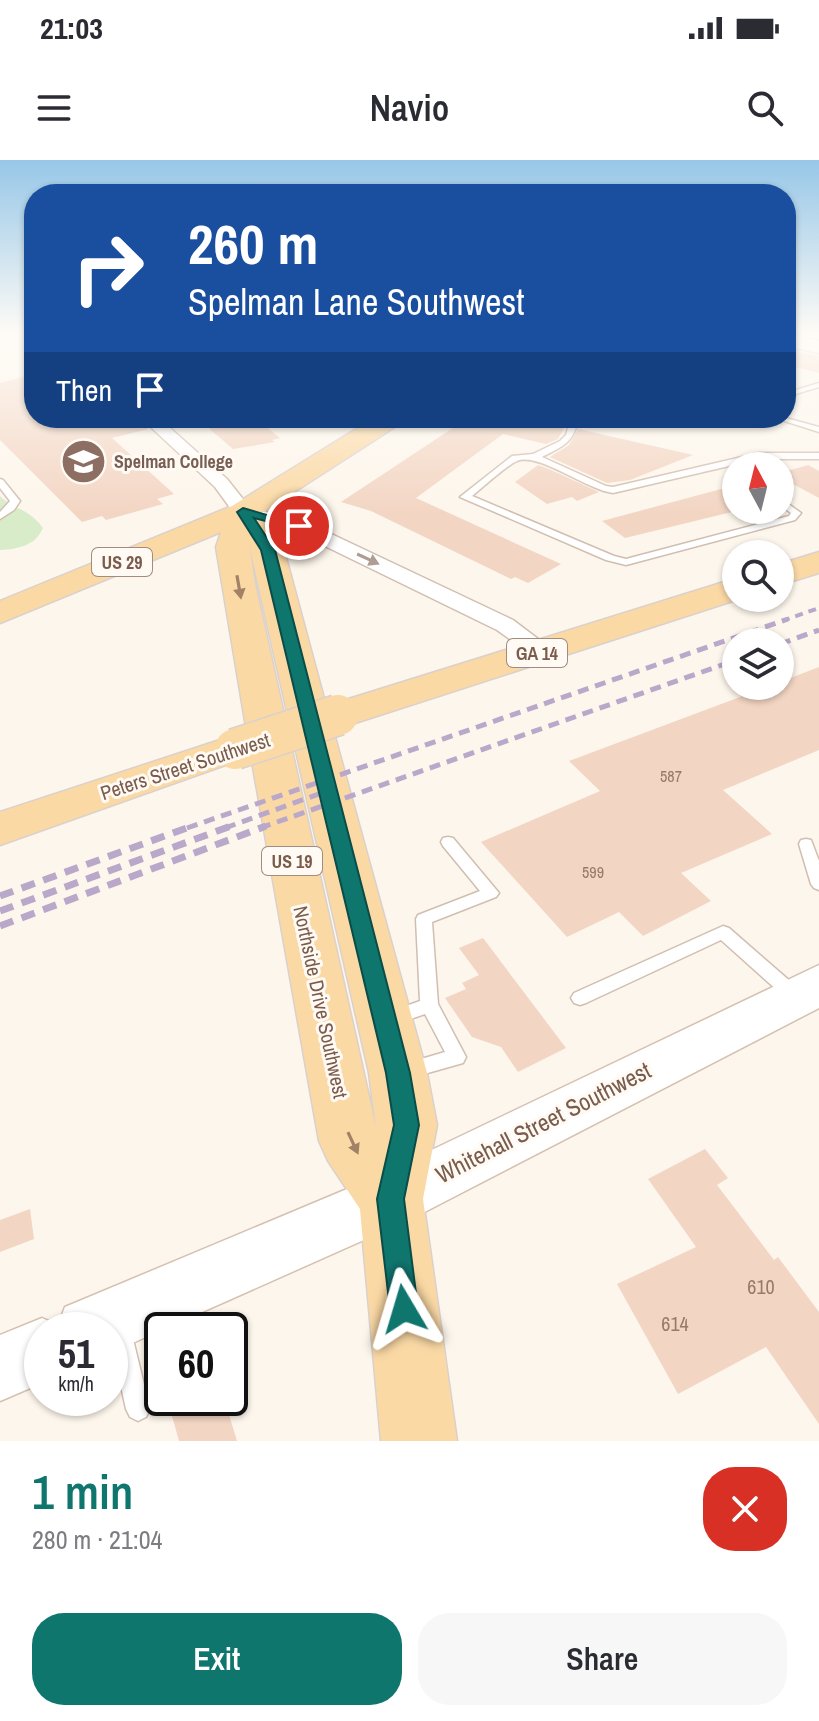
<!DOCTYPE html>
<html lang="en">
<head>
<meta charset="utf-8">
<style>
  :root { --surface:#fff; --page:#f7f7f7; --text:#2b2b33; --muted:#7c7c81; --accent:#0f766e }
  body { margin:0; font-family:"Archivo Narrow",sans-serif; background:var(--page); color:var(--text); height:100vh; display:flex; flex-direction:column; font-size:30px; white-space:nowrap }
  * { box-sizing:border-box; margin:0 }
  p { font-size:26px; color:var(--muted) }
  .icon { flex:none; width:44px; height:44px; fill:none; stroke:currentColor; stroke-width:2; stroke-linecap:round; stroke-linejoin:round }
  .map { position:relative; height:1281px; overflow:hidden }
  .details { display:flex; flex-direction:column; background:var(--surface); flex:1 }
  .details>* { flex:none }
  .hud { position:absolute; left:24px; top:24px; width:772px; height:244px; border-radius:32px; box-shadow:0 2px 6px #0004; background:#1a4fa0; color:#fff; overflow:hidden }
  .needle { width:52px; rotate:353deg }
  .fabs { position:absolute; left:722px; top:292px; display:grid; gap:16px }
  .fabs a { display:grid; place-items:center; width:72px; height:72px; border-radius:50%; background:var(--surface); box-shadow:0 2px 6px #0004; font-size:40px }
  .speed { position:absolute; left:24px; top:1152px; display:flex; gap:16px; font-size:40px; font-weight:700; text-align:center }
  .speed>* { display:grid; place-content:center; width:104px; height:104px; border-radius:50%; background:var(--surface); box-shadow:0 2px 6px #0004; line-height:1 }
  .speed small { font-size:20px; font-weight:400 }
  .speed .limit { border:4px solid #111; border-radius:12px; background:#fff; color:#111 }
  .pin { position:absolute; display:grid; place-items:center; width:68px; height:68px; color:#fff; margin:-34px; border:4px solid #fff; border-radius:50%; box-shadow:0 2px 8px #0007 }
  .me { position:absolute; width:88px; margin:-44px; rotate:353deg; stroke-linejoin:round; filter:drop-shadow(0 0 6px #0008) }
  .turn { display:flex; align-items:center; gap:28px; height:168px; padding:0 32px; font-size:36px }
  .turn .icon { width:104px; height:104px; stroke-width:2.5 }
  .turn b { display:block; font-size:56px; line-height:68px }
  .then { display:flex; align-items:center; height:76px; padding:0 32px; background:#0003; gap:16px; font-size:30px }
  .round { display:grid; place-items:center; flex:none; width:84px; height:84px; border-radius:32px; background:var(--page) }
  .head { display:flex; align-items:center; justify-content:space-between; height:136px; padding:0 32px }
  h1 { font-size:48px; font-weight:600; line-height:60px; color:var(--accent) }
  .primary-button { display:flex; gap:16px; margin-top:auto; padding:16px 32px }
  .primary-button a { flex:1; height:92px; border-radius:32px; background:var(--accent); color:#fff; font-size:32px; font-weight:600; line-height:92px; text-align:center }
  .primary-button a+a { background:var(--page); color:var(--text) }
  .status { display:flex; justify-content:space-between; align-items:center; height:56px; padding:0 40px; background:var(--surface); direction:ltr }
  .status svg { height:22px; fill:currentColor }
  header { display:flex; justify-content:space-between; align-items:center; height:104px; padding:0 32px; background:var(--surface); font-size:36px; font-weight:600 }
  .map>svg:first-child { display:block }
  .green { fill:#d8ecc9 }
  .building { fill:#f3d5c3 }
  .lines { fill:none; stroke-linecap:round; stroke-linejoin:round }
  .lane-casing { stroke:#d1beb0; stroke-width:3 }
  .street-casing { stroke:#d1beb0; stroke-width:3 }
  .secondary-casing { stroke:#d6c0b0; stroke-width:3 }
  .primary-casing { stroke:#dad1cd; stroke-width:3 }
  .lane { fill:#fff; fill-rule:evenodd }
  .street { fill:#fff; fill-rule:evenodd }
  .secondary { fill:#fff; fill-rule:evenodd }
  .primary { fill:#fbd9a5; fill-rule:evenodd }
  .rail-far2 { stroke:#b9a8c9; stroke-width:4; stroke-dasharray:8 6; stroke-linecap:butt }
  .rail-far1 { stroke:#b9a8c9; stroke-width:5; stroke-dasharray:11 7; stroke-linecap:butt }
  .rail { stroke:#b9a8c9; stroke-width:7; stroke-dasharray:14 9; stroke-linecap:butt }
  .primary-bridge-casing { stroke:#dad1cd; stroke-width:43; stroke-linecap:butt }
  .primary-bridge { stroke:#fbd9a5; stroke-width:40 }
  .oneway { fill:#af9d94 }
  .oneway2 { fill:#a18267 }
  .route { fill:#0f766e; stroke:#0a4d48; stroke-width:2 }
  .labels { text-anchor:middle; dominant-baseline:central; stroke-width:6; stroke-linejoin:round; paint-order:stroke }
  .number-label { font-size:16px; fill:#987a6a }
  .far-education-label { font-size:18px; font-weight:bold; fill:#785e54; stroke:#fffaf3; text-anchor:start }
  .shield { fill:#fffaf3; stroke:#a28b7f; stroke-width:2 }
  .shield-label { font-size:18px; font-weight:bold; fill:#7a5c4d }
  .street-label { font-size:20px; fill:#7a5c4d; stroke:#fffaf3 }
  .near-number-label { font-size:20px; fill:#987a6a }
  .near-street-label { font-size:24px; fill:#7a5c4d; stroke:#fffaf3 }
</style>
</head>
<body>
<div class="status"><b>21:03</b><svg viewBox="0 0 49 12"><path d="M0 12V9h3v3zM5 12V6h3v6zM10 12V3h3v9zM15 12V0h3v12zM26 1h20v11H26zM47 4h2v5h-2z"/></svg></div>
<header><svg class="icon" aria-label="menu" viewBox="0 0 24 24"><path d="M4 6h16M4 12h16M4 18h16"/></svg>Navio<svg class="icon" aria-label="search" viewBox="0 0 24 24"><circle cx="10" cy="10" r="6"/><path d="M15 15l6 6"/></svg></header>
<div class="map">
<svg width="819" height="1281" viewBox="0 0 819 1281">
  <rect width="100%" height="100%" fill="#fdf6ec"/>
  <path class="green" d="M 0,336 C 13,349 28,348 43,368 C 35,386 18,389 0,390 Z"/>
  <path class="building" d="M 789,190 L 819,196 L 819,213 L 786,205 Z
    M 34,214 L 34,258 L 138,258 L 148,269 L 112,278 L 174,334 L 157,339 L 163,344 L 106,360 L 102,356 L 82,362 L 0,280 L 0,223 Z
    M 207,258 L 255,258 L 280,278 L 272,280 L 275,282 L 233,289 L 205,265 L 214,264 Z
    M 468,258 L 528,258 L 565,266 L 558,279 L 546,284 L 503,274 L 416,338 L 561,404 L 528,423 L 515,417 L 511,419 L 371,351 L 341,342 Z
    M 578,269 L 693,295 L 630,320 L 607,323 L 550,297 L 569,285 Z
    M 538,305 L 549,309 L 599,332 L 577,341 L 572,337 L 547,344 L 515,322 Z
    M 808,305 L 819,311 L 819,338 L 780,317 L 780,313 Z
    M 736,325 L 736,351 L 625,378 L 602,361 Z
    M 819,507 L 819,590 L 723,630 L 772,674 L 681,713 L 711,741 L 643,776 L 619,752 L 567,777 L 481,682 L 600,631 L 569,601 L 769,526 L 780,526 L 780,522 Z
    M 483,778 L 566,888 L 518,912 L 501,887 L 472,877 L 445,838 L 466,829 L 462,823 L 479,815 L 459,788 Z
    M 705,989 L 728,1018 L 717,1025 L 774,1100 L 778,1097 L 819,1152 L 819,1264 L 766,1187 L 678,1234 L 617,1124 L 696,1087 L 648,1019 Z
    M 30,1049 L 34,1079 L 0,1092 L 0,1060 Z
    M 167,1238 L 224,1238 L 237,1281 L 179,1281 Z"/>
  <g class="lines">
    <defs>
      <path id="lane" d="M 819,223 L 819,227 L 786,237 L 786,233 Z
        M 571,258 L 579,258 C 572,284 565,285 542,297 L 606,326 L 613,327 L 759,293 L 819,293 L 819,299 L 759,299 L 613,333 C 587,330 538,292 517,301 C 507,305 482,328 472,336 L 614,396 L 626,399 L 789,356 L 791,353 L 780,345 L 780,338 L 801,353 L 795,360 L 626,405 L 606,400 L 460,337 L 512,296 L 533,294 L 560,281 L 566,275 Z
        M 775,258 L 786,258 L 819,267 L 819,272 Z
        M 0,319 L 3,320 L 20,341 L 14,350 L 0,359 L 0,352 L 10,341 L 0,328 Z
        M 448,677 L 453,678 L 499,733 L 496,737 L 432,762 L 438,844 L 466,897 L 463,903 L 410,918 L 404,916 L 401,910 L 404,904 L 445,892 L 425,854 L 393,865 L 387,863 L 384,858 L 387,853 L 420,841 L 416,759 L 418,755 L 480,731 L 443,686 L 441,682 L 443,678 Z
        M 806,679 L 811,680 L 819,701 L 819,730 L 814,728 L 811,724 L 799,684 L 801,680 Z
        M 723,766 L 729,768 L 799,829 L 802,834 L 799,839 L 793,841 L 787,839 L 721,780 L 586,843 L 580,845 L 574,843 L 571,838 L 574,833 Z
        M 120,1160 L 128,1163 L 131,1171 L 150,1249 L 146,1257 L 138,1261 L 130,1257 L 126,1249 L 110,1176 L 112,1163 Z"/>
      <path id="street" d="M 141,258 L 159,258 L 227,319 L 250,348 L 306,362 L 513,460 L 554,491 L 550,496 L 534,496 L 497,470 L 292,370 L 236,356 L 215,327 Z"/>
      <path id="secondary" d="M 786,174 L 819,181 L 819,193 L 786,186 Z
        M 819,805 L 819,848 L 411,1059 L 110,1193 L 110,1170 L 42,1170 L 42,1223 L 0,1241 L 0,1175 L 42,1158 L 58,1165 L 65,1147 L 371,1019 Z"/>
      <path id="primary" d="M 374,258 L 405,258 L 401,263 L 260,354 L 284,390 L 326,546 L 724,422 L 736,419 L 736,438 L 742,438 L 352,564 L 332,566 L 427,913 L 437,965 L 423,1039 L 457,1281 L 381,1281 L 360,1049 L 328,1001 L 319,981 L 251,596 L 0,685 L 0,652 L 220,580 L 235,576 L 248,579 L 216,387 L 221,372 L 0,463 L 0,441 L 232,346 ZM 249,384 L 369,913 L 376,968 L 255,424 Z
        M 819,392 L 819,413 L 780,425 L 780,404 Z"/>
    </defs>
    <use href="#lane" class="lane-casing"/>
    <use href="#street" class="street-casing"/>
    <use href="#secondary" class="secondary-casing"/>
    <use href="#primary" class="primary-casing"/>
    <use href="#lane" class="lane"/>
    <use href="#street" class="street"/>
    <use href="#secondary" class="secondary"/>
    <use href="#primary" class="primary"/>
    <path class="rail-far2" d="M 782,461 L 819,448"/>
    <path class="rail-far1" d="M 780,484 L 819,470
      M 187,668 L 788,459
      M 225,668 L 327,631
      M 260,668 L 736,500"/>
    <path class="rail" d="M 0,736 L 192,666
      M 0,751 L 231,666
      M 0,766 L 266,666"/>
    <defs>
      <path id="primary-bridge" d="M 235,589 L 338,555"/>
    </defs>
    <use href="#primary-bridge" class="primary-bridge-casing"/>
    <use href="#primary-bridge" class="primary-bridge"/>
  </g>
  <defs><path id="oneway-solid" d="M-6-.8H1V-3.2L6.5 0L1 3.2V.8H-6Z" transform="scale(2)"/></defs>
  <use class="oneway" href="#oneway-solid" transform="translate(368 399) rotate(25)"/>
  <g class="oneway2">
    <use href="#oneway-solid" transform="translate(239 427) rotate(80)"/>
    <use href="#oneway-solid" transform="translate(353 983) rotate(65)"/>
  </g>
  <linearGradient id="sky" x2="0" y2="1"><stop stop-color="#97c7e8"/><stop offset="0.49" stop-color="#fefbf6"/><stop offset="1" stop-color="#fefbf6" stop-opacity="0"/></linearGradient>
  <rect width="819" height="354" fill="url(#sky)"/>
  <path class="route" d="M 243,348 L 305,366 L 299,370 L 254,358 L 275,390 L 410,913 L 419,965 L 404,1039 L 418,1149 L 414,1159 L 404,1163 L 394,1159 L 390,1149 L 377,1039 L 394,965 L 386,913 L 261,390 L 237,352 Z"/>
  <defs>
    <symbol id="university-disc" viewBox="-11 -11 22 22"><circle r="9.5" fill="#8d6e63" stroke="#fffaf3"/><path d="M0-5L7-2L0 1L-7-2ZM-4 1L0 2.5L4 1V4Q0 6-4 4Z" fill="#fff"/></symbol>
  </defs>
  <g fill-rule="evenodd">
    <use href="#university-disc" x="58" y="276" width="51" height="51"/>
  </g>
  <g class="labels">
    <g class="number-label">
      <text x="671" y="616">587</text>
      <text x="593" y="712">599</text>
    </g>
    <g class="far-education-label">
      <text x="114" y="301">Spelman College</text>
    </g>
    <g class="shield">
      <rect x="92" y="388" width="60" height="28" rx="6"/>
      <rect x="507" y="479" width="60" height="28" rx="6"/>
      <rect x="262" y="687" width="60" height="28" rx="6"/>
    </g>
    <g class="shield-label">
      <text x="122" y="402">US 29</text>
      <text x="537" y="493">GA 14</text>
      <text x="292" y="701">US 19</text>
    </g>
    <g class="street-label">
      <text transform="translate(185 606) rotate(-18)">Peters Street Southwest</text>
      <text transform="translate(321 842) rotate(78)">Northside Drive Southwest</text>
    </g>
    <g class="near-number-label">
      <text x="761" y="1126">610</text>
      <text x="675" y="1163">614</text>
    </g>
    <g class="near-street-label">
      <text transform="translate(543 962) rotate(-27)">Whitehall Street Southwest</text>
    </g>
  </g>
</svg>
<div class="fabs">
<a><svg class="needle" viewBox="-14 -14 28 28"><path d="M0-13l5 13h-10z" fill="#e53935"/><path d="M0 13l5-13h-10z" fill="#7c7c81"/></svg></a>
<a><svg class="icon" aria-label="search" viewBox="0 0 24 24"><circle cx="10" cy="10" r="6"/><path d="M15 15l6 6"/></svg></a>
<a><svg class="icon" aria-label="layers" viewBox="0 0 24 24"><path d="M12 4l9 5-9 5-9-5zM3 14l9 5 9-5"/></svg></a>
</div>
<div class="speed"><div>51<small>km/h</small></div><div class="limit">60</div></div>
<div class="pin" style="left:299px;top:366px;background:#d93025"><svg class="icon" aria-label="arrive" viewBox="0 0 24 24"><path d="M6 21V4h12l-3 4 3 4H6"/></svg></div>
<svg class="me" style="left:404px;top:1149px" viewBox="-20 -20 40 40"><path d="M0-17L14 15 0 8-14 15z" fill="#0f766e" stroke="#fff" stroke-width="4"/></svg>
<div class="hud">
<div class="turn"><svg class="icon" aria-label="right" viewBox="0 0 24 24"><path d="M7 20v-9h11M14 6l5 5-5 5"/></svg><div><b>260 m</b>Spelman Lane Southwest</div></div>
<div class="then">Then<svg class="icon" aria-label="arrive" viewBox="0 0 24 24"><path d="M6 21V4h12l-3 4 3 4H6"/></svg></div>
</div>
</div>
<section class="details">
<div class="head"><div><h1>1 min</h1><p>280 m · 21:04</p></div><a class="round" style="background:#d93025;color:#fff"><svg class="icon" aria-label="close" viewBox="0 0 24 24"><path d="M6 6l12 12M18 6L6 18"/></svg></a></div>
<div class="primary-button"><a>Exit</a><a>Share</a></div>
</section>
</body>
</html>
